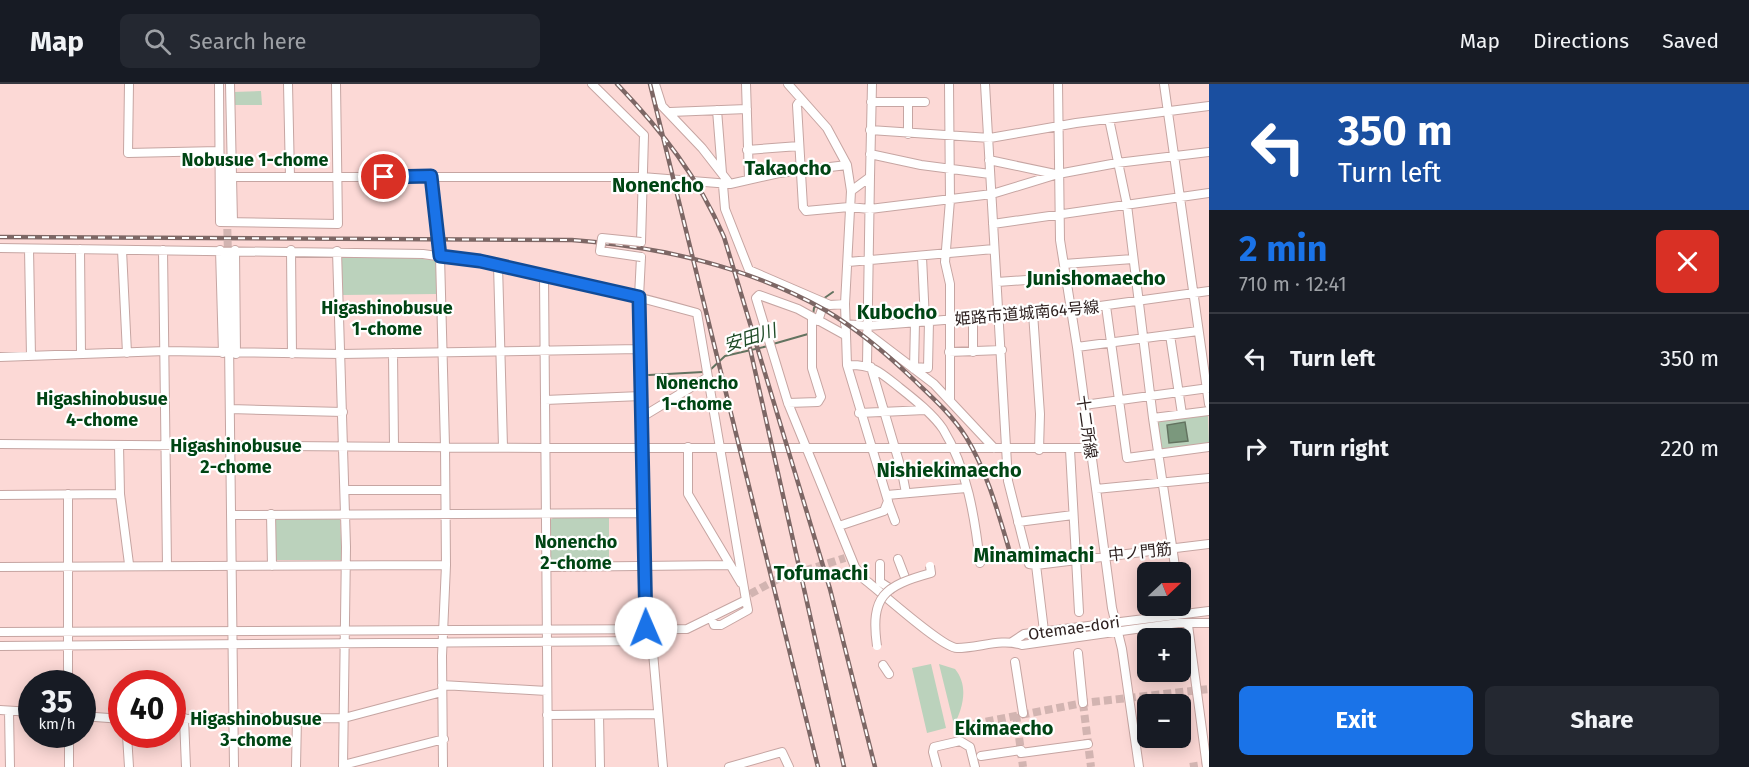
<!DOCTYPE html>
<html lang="en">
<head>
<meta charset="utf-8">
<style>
  :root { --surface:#171b24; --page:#242831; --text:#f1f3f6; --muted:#9ea1a6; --line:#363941; --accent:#1a73e8 }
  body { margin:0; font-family:"Fira Sans","Noto Sans JP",sans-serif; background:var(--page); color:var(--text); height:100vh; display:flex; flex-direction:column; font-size:22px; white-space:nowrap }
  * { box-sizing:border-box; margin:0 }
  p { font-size:20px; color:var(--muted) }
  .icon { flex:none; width:33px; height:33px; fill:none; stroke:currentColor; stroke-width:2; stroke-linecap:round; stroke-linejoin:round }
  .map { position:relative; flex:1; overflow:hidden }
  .side { display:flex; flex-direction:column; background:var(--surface); width:540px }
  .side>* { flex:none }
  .banner { background:#1a4fa0; color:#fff; overflow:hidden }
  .needle { width:39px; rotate:68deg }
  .controls { position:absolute; left:1137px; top:478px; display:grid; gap:12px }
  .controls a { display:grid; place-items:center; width:54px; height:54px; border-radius:9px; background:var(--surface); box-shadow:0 3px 15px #0003; font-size:30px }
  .speed { position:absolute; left:18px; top:586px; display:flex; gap:12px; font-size:30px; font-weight:700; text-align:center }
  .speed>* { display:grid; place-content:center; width:78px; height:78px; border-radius:50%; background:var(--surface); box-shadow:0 3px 15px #0003; line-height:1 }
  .speed small { font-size:15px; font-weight:400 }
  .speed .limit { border:9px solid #d22; background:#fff; color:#111 }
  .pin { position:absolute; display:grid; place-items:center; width:51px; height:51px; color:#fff; margin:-26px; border:3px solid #fff; border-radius:50%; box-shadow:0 2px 6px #0007 }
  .me { position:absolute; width:66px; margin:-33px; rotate:359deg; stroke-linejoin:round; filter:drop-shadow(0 0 4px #0008) }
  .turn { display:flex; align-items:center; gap:21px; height:126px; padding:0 30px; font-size:27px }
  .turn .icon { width:78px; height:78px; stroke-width:2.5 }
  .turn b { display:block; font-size:42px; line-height:51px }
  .round { display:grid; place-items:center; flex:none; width:63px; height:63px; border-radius:9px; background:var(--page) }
  .summary { display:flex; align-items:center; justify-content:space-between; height:102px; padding:0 30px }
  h1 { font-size:36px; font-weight:700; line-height:45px; color:var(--accent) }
  .action { display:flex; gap:12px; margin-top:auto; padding:12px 30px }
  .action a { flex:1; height:69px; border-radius:9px; background:var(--accent); color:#fff; font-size:24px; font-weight:700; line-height:69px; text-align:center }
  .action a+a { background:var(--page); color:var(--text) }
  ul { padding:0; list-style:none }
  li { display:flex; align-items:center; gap:18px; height:90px; padding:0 30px; border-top:2px solid var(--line) }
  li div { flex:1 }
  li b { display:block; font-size:22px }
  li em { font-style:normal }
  header { display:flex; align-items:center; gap:36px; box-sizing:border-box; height:84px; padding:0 30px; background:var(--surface); border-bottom:2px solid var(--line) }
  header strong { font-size:28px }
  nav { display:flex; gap:33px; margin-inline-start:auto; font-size:21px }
  .search { width:420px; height:54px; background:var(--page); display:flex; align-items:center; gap:15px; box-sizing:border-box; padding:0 21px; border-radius:9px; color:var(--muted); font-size:22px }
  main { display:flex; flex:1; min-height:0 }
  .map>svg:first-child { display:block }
  .green { fill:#bbd2bc }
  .water { fill:#7b987d; stroke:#637360; stroke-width:1.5 }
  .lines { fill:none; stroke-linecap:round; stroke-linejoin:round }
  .stream { stroke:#637360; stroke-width:2 }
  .minor-tunnel { stroke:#d2b4b1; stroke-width:8; stroke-dasharray:8 4; stroke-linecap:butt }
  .minor-casing { stroke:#c6a5a2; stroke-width:10 }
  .minor { stroke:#fff; stroke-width:8 }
  .rail-casing { stroke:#7d6765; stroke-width:4.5 }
  .rail { stroke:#fff; stroke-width:2; stroke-dasharray:7; stroke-linecap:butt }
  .minor-bridge-casing { stroke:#c6a5a2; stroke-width:10; stroke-linecap:butt }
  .minor-bridge { stroke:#fff; stroke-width:8 }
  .route-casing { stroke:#114b97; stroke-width:15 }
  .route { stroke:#1a73e8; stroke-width:10 }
  .labels { text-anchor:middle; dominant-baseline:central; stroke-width:4.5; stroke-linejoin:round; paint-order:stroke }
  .street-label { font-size:16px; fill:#2b1e1d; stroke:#fff }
  .neighbourhood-label { font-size:18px; font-weight:bold; fill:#004514; stroke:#fff }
  .water-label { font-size:18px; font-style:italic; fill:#1e4b26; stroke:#fff }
  .quarter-label { font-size:20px; font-weight:bold; fill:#004514; stroke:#fff }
</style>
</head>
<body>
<header>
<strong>Map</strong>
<div class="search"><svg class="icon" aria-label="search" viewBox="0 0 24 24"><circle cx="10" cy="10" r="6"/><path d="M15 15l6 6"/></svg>Search here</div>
<nav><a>Map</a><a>Directions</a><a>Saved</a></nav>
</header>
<main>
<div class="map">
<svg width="1209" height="683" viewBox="0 0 1209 683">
  <rect width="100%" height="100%" fill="#fcd9d6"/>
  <path class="green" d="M 261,7 L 262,21 L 234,21 L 233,8 Z
    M 341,172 L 400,172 L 438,177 L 437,210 L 343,211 Z
    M 1208,330 L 1209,360 L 1162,367 L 1157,336 Z
    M 553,434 L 609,434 L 609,479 L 552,479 L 550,476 L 549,437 Z
    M 275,435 L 340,435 L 342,476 L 275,476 Z
    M 931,580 L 946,644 L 927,649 L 912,584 Z
    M 939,580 L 955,585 C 969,602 963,624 954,641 Z"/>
  <path class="water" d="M 1185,338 L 1188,357 L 1169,359 L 1167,341 Z"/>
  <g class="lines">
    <path class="stream" d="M 823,215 L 833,208
      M 813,231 L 814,224 L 819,218
      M 773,260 L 808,250
      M 709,287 L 725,272 L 768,262
      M 649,291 L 703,288"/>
    <path class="minor-tunnel" d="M 227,133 L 228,172
      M 750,510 L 778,495 L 845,474
      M 1083,619 L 1091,683
      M 1016,630 L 1023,683
      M 974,640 L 1083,619 L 1209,605
      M 1190,683 L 1209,680"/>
    <defs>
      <path id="minor" d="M 129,0 L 128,69 L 219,67
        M 219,0 L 220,138 L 338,140 L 336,0
        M 230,0 L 233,138
        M 288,0 L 290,93
        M 592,0 L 644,51 L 641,158
        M 655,0 L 662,22 L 702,64 L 730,100 L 779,89 L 847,81
        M 746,0 L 749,95
        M 788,0 L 827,44 L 847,81 L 851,107 L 845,220 L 847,281 L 888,417 L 884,427 L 839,442
        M 949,0 L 950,116 L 945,178 L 950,200 L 950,316
        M 985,0 L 1008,397 L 1029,480 L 1036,481 L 1044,547
        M 1058,0 L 1060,156 L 1077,263 L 1112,524 L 1122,565 L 1139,683
        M 1164,0 L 1209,320
        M 801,15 L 797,21 L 803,123 L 806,127 L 849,123 L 870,125 L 992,110 L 1058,90 L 1117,79 L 1209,68
        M 871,18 L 925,18
        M 717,26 L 722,89
        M 670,28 L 747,25
        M 1109,35 L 1127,121 L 1153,334 L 1176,489
        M 870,46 L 990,54 L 1076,39 L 1209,22
        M 908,50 L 908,18
        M 747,66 L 799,62
        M 870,70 L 921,81 L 990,90
        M 989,76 L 1055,90
        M 226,80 L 227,133
        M 431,92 L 440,172 L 445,362 L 446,481 L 442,572 L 443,683
        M 232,93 L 642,93 L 730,100
        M 723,101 L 725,125 L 749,186 L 830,221 L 845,220
        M 851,107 L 870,93 L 872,0
        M 993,140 L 1209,109
        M 0,164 L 423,170 C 515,183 607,204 697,229 L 746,516
        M 29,165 L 31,272
        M 80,165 L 81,270
        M 122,166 L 127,269
        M 163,166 L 167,482
        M 220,166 L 223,269
        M 235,166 L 236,270
        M 291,166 L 292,270
        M 337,167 L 346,463 L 343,683
        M 228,173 L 234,683
        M 641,173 L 639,213 L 646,544 L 652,557 L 663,683
        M 922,173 L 925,237
        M 848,178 L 994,165
        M 1064,180 L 1133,175
        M 498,181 L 503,363
        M 544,192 L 548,683
        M 997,198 L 1067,193
        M 1106,222 L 1127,374 L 1209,363
        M 1033,229 L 1040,330 L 1039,366
        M 973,234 L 973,268
        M 818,237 L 824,219
        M 845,240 L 867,242 L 1071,226 L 1209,207
        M 867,249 L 934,300 L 994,364
        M 845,251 L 798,225 L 759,211 L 756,214 L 788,319 L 855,483 L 864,495 C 880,507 942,564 957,564 C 979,564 1001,554 1022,561 L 1178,539 L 1209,539
        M 1170,251 L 1182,330
        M 1077,263 L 1198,247
        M 949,268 L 1002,266
        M 393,269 L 394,362
        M 0,273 L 165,267 L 341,270 L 640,265
        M 867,280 L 870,93
        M 847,281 C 873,280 880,288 900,304 C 914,315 933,330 943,345 C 967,384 975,434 980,479
        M 871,283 L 902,388 L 906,409
        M 914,283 L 928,284 L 929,237
        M 914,285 L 915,238
        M 545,316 L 641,312
        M 788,319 L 818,318 L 821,313 L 812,284 L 812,233
        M 1084,321 L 1209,304
        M 230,325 L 343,328
        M 859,329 L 925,326
        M 642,333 L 708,293
        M 1153,334 L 1209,327
        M 0,360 L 545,364 L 1090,364
        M 119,361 L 120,410 L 129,480
        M 688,363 L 688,410 L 741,499
        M 1070,366 L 1079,528
        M 1096,405 L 1209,394
        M 345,406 L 445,406
        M 0,411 L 120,410
        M 887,411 L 966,404
        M 888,418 L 895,437
        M 271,430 L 272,482
        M 231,431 L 644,429
        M 1018,438 L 1073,431
        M 898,475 L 906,496
        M 880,480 L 880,498 L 891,505
        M 1036,481 L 1209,460
        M 0,483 L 446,481
        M 547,483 L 729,481
        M 1180,516 L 1183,530
        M 1188,541 L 1207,683
        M 0,548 L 687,545 L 746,516 L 748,526 L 721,541 L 714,541 L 711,533
        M 1012,558 L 1024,550 L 1209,527
        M 0,562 L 652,557
        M 1078,569 L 1083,619
        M 1015,578 L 1023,629
        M 883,581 L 889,590
        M 68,600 L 68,410
        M 442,601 L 547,607
        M 0,626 L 32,628
        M 9,627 L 10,683
        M 547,631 L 658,630
        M 599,631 L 600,683
        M 82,632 L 122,635
        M 184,634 L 186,683
        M 172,635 L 344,634 L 442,608
        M 69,651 L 69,683
        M 127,651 L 129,683
        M 1021,669 L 1088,660
        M 981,672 L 1021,666
        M 343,681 L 444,655
        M 296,683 L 297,634
        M 729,683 L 782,668 L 789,683
        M 937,683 L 933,668 L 934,663 L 960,657 L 970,663 L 975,683"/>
    </defs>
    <use href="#minor" class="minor-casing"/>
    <use href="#minor" class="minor"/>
    <defs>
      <path id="rail" d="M 617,0 C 662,47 698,93 724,153 L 830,505 L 875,683
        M 650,0 L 818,683
        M 0,153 L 572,156 C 658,162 749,183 825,226 C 857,245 887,270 914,296 C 933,314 952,331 966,353 C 988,389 999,432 1011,472
        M 747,251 L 844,683"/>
    </defs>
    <use href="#rail" class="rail-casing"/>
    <use href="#rail" class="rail"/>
    <defs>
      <path id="minor-bridge" d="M 641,158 L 602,154 L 600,167 L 641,173
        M 877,562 C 870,512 884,502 931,489 L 930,482"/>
    </defs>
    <use href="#minor-bridge" class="minor-bridge-casing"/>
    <use href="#minor-bridge" class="minor-bridge"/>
  </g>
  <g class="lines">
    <defs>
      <path id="route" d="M 384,93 L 431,92 L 440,172 L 480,177 L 639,213 L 646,544"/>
    </defs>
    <use href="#route" class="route-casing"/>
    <use href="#route" class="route"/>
  </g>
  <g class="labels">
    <g class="street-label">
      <text transform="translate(1027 229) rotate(-5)">姫路市道城南64号線</text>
      <text transform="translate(1087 343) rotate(82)">十二所線</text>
      <text transform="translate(1140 468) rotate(-6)">中ノ門筋</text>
      <text transform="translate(1074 544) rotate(-8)">Otemae-dori</text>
    </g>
    <g class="neighbourhood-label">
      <text x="255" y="76">Nobusue 1-chome</text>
      <text x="387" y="224">Higashinobusue<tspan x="387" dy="21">1-chome</tspan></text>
      <text x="697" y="299">Nonencho<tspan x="697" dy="21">1-chome</tspan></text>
      <text x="102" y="315">Higashinobusue<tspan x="102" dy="21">4-chome</tspan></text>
      <text x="236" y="362">Higashinobusue<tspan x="236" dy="21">2-chome</tspan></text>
      <text x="576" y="458">Nonencho<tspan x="576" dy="21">2-chome</tspan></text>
      <text x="256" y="635">Higashinobusue<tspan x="256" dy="21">3-chome</tspan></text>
    </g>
    <g class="water-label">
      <text transform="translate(750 254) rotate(-17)">安田川</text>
    </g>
    <g class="quarter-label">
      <text x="788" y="84">Takaocho</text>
      <text x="658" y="101">Nonencho</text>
      <text x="1096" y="194">Junishomaecho</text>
      <text x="897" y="228">Kubocho</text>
      <text x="949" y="386">Nishiekimaecho</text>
      <text x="1034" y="471">Minamimachi</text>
      <text x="821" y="489">Tofumachi</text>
      <text x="1004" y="644">Ekimaecho</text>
    </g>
  </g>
</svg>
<div class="controls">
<a><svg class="needle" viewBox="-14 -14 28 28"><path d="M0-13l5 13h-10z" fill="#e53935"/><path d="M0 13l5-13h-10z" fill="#9ea1a6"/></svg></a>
<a>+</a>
<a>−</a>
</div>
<div class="speed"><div>35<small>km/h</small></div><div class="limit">40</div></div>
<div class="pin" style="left:384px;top:93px;background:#d93025"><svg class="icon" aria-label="arrive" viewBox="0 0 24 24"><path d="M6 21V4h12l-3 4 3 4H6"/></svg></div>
<svg class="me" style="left:646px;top:544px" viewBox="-20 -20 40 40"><circle r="19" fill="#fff"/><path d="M0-13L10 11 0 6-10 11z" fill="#1a73e8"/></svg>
</div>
<section class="side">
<div class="banner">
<div class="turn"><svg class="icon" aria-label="left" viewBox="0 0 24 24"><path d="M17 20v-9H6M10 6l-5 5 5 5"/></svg><div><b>350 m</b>Turn left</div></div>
</div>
<div class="summary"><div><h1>2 min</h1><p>710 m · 12:41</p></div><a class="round" style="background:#d93025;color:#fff"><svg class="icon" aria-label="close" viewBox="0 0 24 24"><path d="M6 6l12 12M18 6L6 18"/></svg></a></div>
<ul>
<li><svg class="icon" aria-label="left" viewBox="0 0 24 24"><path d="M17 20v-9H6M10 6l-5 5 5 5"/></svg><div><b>Turn left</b></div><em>350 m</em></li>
<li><svg class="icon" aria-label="right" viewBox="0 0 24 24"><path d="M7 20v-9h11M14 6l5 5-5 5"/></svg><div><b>Turn right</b></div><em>220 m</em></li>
</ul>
<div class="action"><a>Exit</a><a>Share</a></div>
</section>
</main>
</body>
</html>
